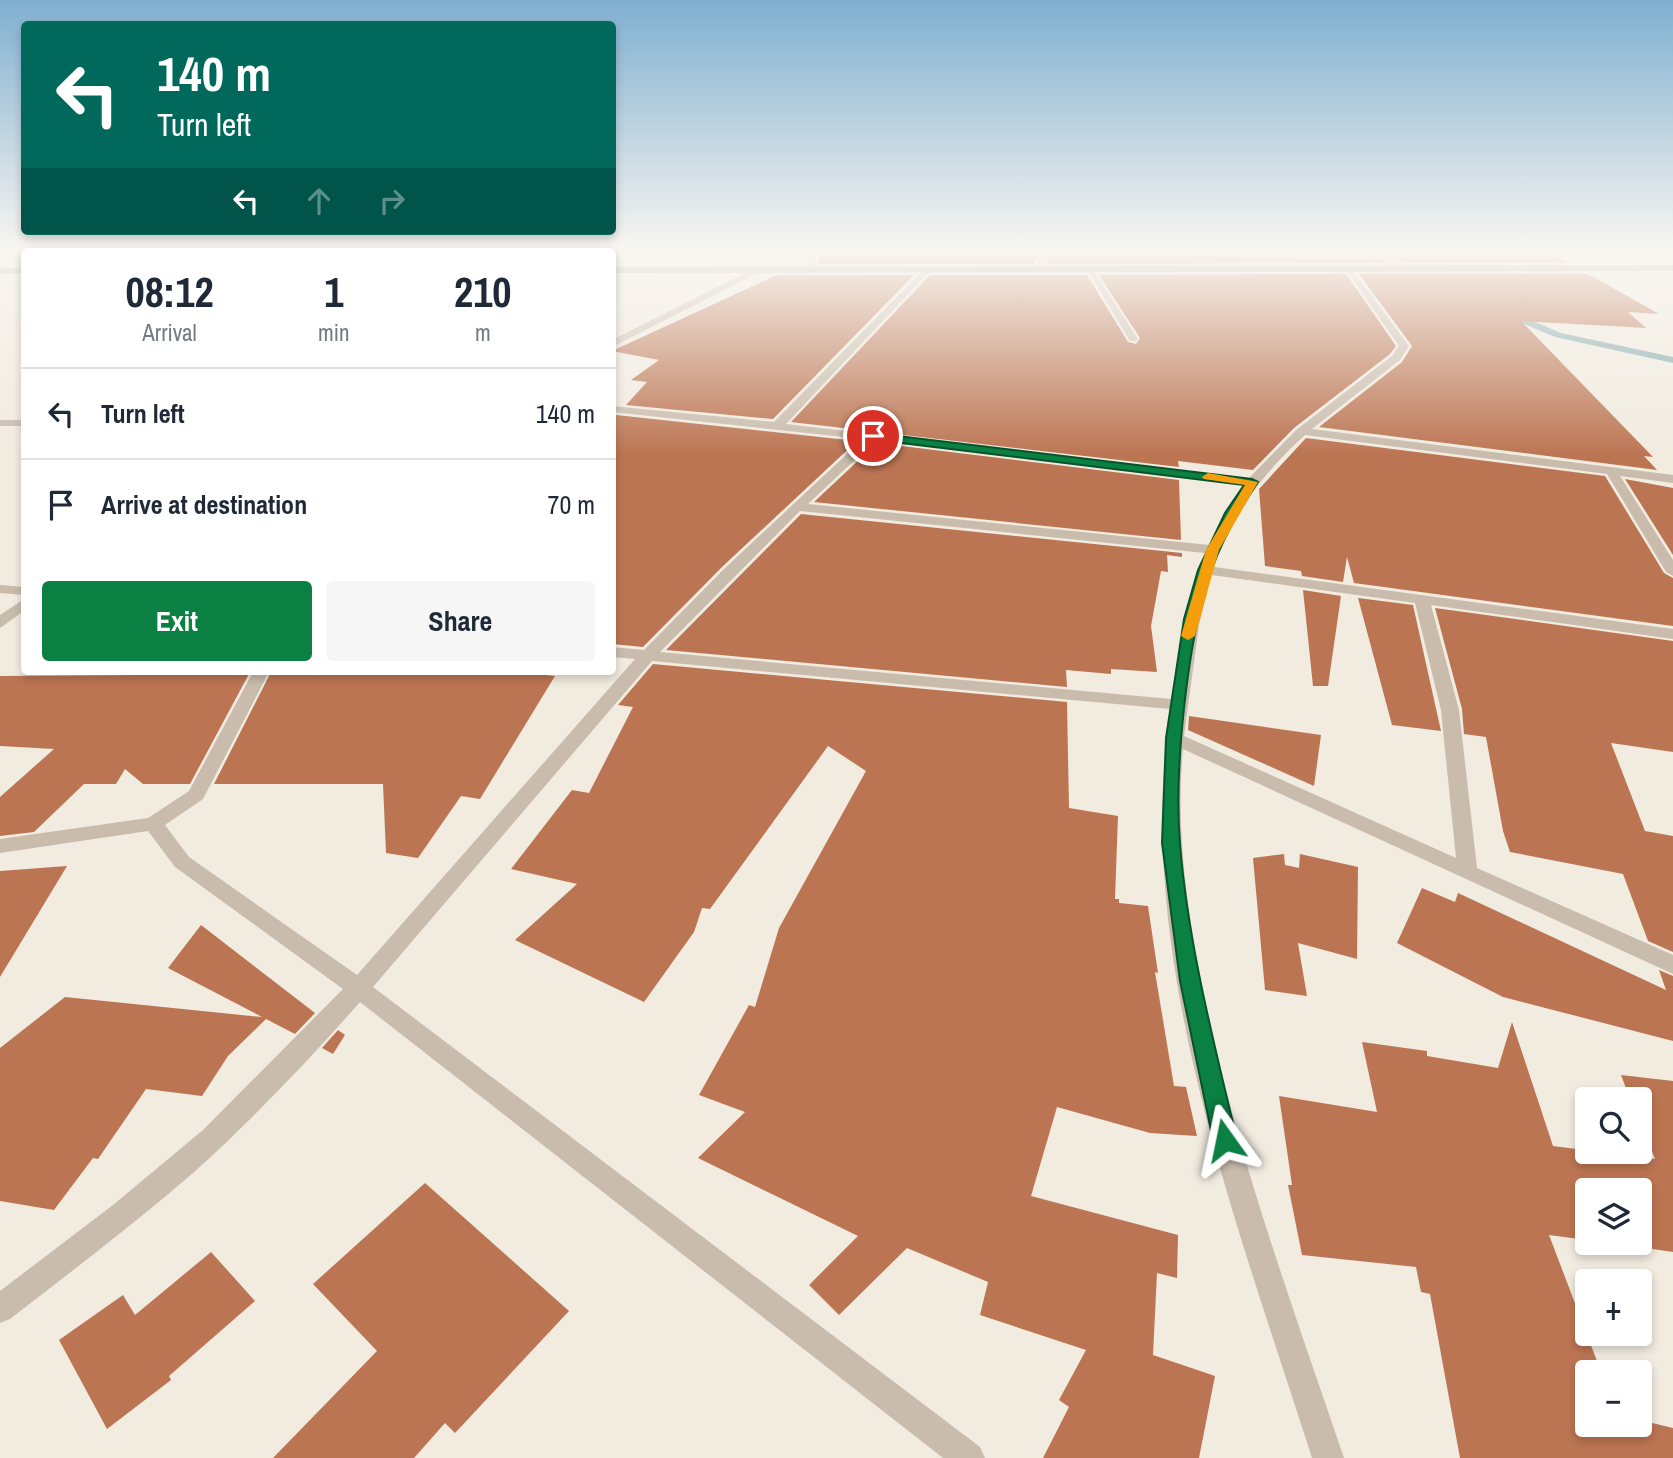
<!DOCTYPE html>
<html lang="en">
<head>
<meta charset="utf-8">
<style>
  :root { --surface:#fff; --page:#f6f6f7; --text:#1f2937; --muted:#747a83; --line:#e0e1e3; --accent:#0b8043 }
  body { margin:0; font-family:"Archivo Narrow",sans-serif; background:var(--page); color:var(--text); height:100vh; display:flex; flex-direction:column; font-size:26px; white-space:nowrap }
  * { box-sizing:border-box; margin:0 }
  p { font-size:23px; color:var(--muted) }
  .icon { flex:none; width:38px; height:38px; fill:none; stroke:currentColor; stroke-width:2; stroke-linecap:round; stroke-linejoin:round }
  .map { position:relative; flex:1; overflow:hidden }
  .drawer { position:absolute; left:21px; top:248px; width:595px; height:427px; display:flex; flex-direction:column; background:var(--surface); border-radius:7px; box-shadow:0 4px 10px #0003 }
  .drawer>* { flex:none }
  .banner { position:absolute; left:21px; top:21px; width:595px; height:214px; border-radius:7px; box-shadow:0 4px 10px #0003; background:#00695c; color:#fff; overflow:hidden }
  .fabs { position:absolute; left:1575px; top:1087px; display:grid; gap:14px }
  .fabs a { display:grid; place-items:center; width:77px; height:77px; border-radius:7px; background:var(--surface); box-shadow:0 4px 10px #0003; font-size:35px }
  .pin { position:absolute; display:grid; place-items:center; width:60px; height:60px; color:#fff; margin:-30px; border:4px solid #fff; border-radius:50%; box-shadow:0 2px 7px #0007 }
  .me { position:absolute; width:77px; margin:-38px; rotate:348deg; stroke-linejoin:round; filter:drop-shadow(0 0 5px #0008) }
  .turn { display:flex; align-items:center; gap:24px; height:147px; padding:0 21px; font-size:32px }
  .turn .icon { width:91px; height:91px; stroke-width:2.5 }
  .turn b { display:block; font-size:49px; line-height:60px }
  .lanes { display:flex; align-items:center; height:66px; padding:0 21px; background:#0003; justify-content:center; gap:35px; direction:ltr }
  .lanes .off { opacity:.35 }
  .eta { display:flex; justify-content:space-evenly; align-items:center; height:119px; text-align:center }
  .eta b { font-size:42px; font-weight:800; line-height:49px }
  .action { display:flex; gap:14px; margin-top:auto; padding:14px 21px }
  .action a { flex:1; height:80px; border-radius:7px; background:var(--accent); color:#fff; font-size:28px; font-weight:800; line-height:80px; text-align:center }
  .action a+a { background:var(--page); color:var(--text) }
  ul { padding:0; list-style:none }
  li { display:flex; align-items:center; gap:21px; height:91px; padding:0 21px; border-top:2px solid var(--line) }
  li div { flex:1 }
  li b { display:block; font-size:26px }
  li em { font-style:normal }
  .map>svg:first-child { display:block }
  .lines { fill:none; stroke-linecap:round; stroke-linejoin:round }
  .stream { fill:#81a7ac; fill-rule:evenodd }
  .building { fill:#bc7553 }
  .street { fill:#c9bcad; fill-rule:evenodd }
  .secondary { fill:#9c8b7e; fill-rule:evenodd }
  .route { fill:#0b8043; stroke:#07532c; stroke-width:2 }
  .slow { fill:#f59e0b }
</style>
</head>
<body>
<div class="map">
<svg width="1673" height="1458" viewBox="0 0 1673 1458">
  <rect width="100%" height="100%" fill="#f1ebe0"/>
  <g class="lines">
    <path class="stream" d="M 1503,311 L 1509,311 L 1561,333 L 1673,357 L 1673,363 L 1555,337 L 1503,315 Z"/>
  </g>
  <path class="building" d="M 830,251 L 1039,251 L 1034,264 L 819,264 L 818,256 Z
    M 1053,251 L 1374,251 L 1386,263 L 1047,264 Z
    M 1389,251 L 1547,251 L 1568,263 L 1403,263 Z
    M 1346,274 L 1396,346 L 1390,354 L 1294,428 L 1253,470 L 1178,461 L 1179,467 L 791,422 L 930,275 L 1087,275 L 1128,342 L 1136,344 L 1140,338 L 1099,275 Z
    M 1359,274 L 1588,274 L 1659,314 L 1628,312 L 1646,328 L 1521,321 L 1653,457 L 1644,456 L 1657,470 L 1319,427 L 1402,362 L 1412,346 Z
    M 777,275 L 914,275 L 773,419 L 626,405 L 647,382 L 631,380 L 659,360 L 612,351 Z
    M 616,415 L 857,441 L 722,567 L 643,647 L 612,644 L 612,419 Z
    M 1306,438 L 1605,476 L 1664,573 L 1673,578 L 1673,626 L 1354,583 L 1347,557 L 1343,582 L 1302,576 L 1301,571 L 1265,566 L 1259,489 Z
    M 877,443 L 1179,480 L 1181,540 L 814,502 Z
    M 1625,479 L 1673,488 L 1673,555 Z
    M 801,514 L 1182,553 L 1182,557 L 1167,555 L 1168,572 L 1161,571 L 1151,626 L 1157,672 L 1111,669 L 1111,674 L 1066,670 L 1067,687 L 666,650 Z
    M 1303,590 L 1341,596 L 1328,686 L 1313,686 Z
    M 1358,598 L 1413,605 L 1441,731 L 1392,725 Z
    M 1435,608 L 1673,641 L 1673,752 L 1611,743 L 1645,831 L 1673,836 L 1673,952 L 1648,941 L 1623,874 L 1510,852 L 1503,831 L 1486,737 L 1464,734 L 1462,709 Z
    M 653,664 L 1067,702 L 1069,808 L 1118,816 L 1115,899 L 1119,899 L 1119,903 L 1148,906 L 1158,973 L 1155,972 L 1174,1086 L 1186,1087 L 1197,1136 L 1150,1133 L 1057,1107 L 1031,1196 L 1178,1235 L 1177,1278 L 1157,1273 L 1153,1355 L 1215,1376 L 1199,1458 L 1043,1458 L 1069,1407 L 1059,1400 L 1086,1350 L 980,1315 L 988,1282 L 907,1248 L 839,1315 L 809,1285 L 858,1236 L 698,1158 L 745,1112 L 699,1095 L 749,1005 L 755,1007 L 779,928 L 866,771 L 828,746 L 710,909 L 702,908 L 694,932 L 644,1002 L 515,940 L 577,884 L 511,869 L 572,790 L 589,793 L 633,707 L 618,705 Z
    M 142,672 L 250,672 L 190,784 L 143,784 L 125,769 L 116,784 L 84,784 L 34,832 L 0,836 L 0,797 L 54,749 L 0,746 L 0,676 L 139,675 Z
    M 271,672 L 517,672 L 555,676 L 480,799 L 461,796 L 418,858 L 386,853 L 383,784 L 214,784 Z
    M 1189,716 L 1321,735 L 1314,786 L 1188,730 Z
    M 1284,854 L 1285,865 L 1299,868 L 1300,854 L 1358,867 L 1357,959 L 1298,943 L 1307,996 L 1265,990 L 1253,858 Z
    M 67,866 L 0,977 L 0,871 Z
    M 1422,888 L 1455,902 L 1458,893 L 1666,990 L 1659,970 L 1673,976 L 1673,1041 L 1503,997 L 1397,943 Z
    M 201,925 L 315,1013 L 295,1034 L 266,1019 L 228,1056 L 202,1096 L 146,1089 L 98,1159 L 93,1158 L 54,1210 L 0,1201 L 0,1048 L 65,997 L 262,1017 L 168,968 Z
    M 1512,1022 L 1553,1146 L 1655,1159 L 1640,1122 L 1640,1099 L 1630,1099 L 1621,1075 L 1673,1081 L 1673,1252 L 1604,1242 L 1640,1242 L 1640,1190 L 1587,1190 L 1587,1240 L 1549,1235 L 1600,1369 L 1604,1372 L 1587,1372 L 1587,1424 L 1640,1424 L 1640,1420 L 1673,1428 L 1673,1458 L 1460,1458 L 1430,1294 L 1421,1292 L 1416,1267 L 1302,1255 L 1288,1185 L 1292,1185 L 1279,1096 L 1377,1112 L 1362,1042 L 1427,1051 L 1427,1056 L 1498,1068 Z
    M 338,1030 L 345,1035 L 333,1054 L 322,1048 Z
    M 425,1183 L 569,1311 L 455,1433 L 445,1423 L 414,1458 L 273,1458 L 377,1351 L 313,1284 Z
    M 211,1252 L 255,1301 L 169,1376 L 171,1380 L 107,1429 L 59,1340 L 123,1295 L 135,1315 Z"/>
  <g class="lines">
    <path class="street" d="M 807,251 L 815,251 L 817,271 L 810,269 Z
      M 1042,251 L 1050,251 L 1041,269 L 1035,269 Z
      M 1376,251 L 1385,251 L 1406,269 L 1399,271 Z
      M 757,267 L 760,272 L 612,347 L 612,340 Z
      M 926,267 L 929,272 L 786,424 L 1249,478 L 1296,430 L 1392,356 L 1399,346 L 1346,270 L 1350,267 L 1409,346 L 1400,360 L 1312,429 L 1673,475 L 1673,483 L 1620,476 L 1673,560 L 1673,576 L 1666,572 L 1607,474 L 1305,435 C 1263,473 1233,513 1214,567 L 1673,629 L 1673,639 L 1431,605 L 1459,710 L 1477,868 L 1673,955 L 1673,974 L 1183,749 C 1176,822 1185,894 1198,965 C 1229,1134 1289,1296 1344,1458 L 1312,1458 C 1237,1222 1133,959 1170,709 L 652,661 L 373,987 L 980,1447 L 985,1458 L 943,1458 L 360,1002 C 308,1061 252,1120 193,1173 C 134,1224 72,1271 10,1319 L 0,1323 L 0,1291 L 113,1205 L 203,1130 L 343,989 L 175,867 L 148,831 L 0,853 L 0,839 L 148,818 L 189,791 L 253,672 L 269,672 L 203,799 L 165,825 L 189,857 L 357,975 L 635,659 L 612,657 L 612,647 L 644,650 L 724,569 L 863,439 L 612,412 L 612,406 L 774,422 ZM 876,440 L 1243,485 L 1209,545 L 808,504 ZM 800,511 L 1205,553 L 1184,625 L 1171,699 L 660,652 ZM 1211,575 L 1415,603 L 1441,710 L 1456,858 L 1184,736 L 1199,625 Z
      M 1086,268 L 1092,268 L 1138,339 L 1136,341 L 1130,341 Z
      M 0,420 L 24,420 L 24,426 L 0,426 Z
      M 0,585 L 24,587 L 24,595 L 0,593 Z
      M 24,599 L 24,611 L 0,628 L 0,615 Z"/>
    <path class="secondary" d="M 1673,265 L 1673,271 L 612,273 L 612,267 Z
      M 0,268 L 24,268 L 24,273 L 0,274 Z"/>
  </g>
  <linearGradient id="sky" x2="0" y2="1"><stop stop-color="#7fafd0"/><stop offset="0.55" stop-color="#f9f6f1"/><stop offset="1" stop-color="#f9f6f1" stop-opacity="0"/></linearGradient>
  <rect width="1673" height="455" fill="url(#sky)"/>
  <path class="route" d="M 873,433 L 1252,479 L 1258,482 C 1239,510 1222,540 1211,571 C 1187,641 1174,770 1180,844 C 1188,944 1214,1043 1237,1140 L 1233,1148 L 1225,1151 L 1217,1148 L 1213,1140 L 1180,981 L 1162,843 L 1166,738 L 1184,619 L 1198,570 L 1225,513 L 1244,485 L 869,439 L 869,434 Z"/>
  <path class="slow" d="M 1208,473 L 1258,482 L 1219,550 L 1195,636 L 1188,640 L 1181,636 L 1206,550 L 1245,485 L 1204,479 L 1202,477 Z"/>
</svg>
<div class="fabs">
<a><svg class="icon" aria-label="search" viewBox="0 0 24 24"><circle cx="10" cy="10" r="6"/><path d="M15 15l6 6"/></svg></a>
<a><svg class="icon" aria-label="layers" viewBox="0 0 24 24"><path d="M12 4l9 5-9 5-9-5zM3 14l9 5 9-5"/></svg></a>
<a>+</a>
<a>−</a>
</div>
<div class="pin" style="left:873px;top:436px;background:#d93025"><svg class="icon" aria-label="arrive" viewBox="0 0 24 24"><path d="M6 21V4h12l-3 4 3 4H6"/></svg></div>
<svg class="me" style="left:1225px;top:1140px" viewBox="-20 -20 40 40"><path d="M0-17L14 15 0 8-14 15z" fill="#0b8043" stroke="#fff" stroke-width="4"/></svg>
<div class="banner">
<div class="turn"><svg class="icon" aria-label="left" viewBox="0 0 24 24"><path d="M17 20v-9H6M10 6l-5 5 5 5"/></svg><div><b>140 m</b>Turn left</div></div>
<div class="lanes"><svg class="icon" aria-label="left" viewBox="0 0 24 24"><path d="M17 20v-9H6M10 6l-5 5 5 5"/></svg><svg class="icon off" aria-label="ahead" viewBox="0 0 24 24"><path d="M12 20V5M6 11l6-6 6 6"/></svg><svg class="icon off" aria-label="right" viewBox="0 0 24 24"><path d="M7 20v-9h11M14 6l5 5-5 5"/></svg></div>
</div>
<section class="drawer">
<div class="eta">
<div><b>08:12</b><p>Arrival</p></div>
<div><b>1</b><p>min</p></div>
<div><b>210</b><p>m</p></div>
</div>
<ul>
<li><svg class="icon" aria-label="left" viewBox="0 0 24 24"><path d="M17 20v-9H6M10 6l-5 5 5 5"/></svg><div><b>Turn left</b></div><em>140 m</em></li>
<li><svg class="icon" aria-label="arrive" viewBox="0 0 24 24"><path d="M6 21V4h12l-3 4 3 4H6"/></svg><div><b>Arrive at destination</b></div><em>70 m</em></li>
</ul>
<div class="action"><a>Exit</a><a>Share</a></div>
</section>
</div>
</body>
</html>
